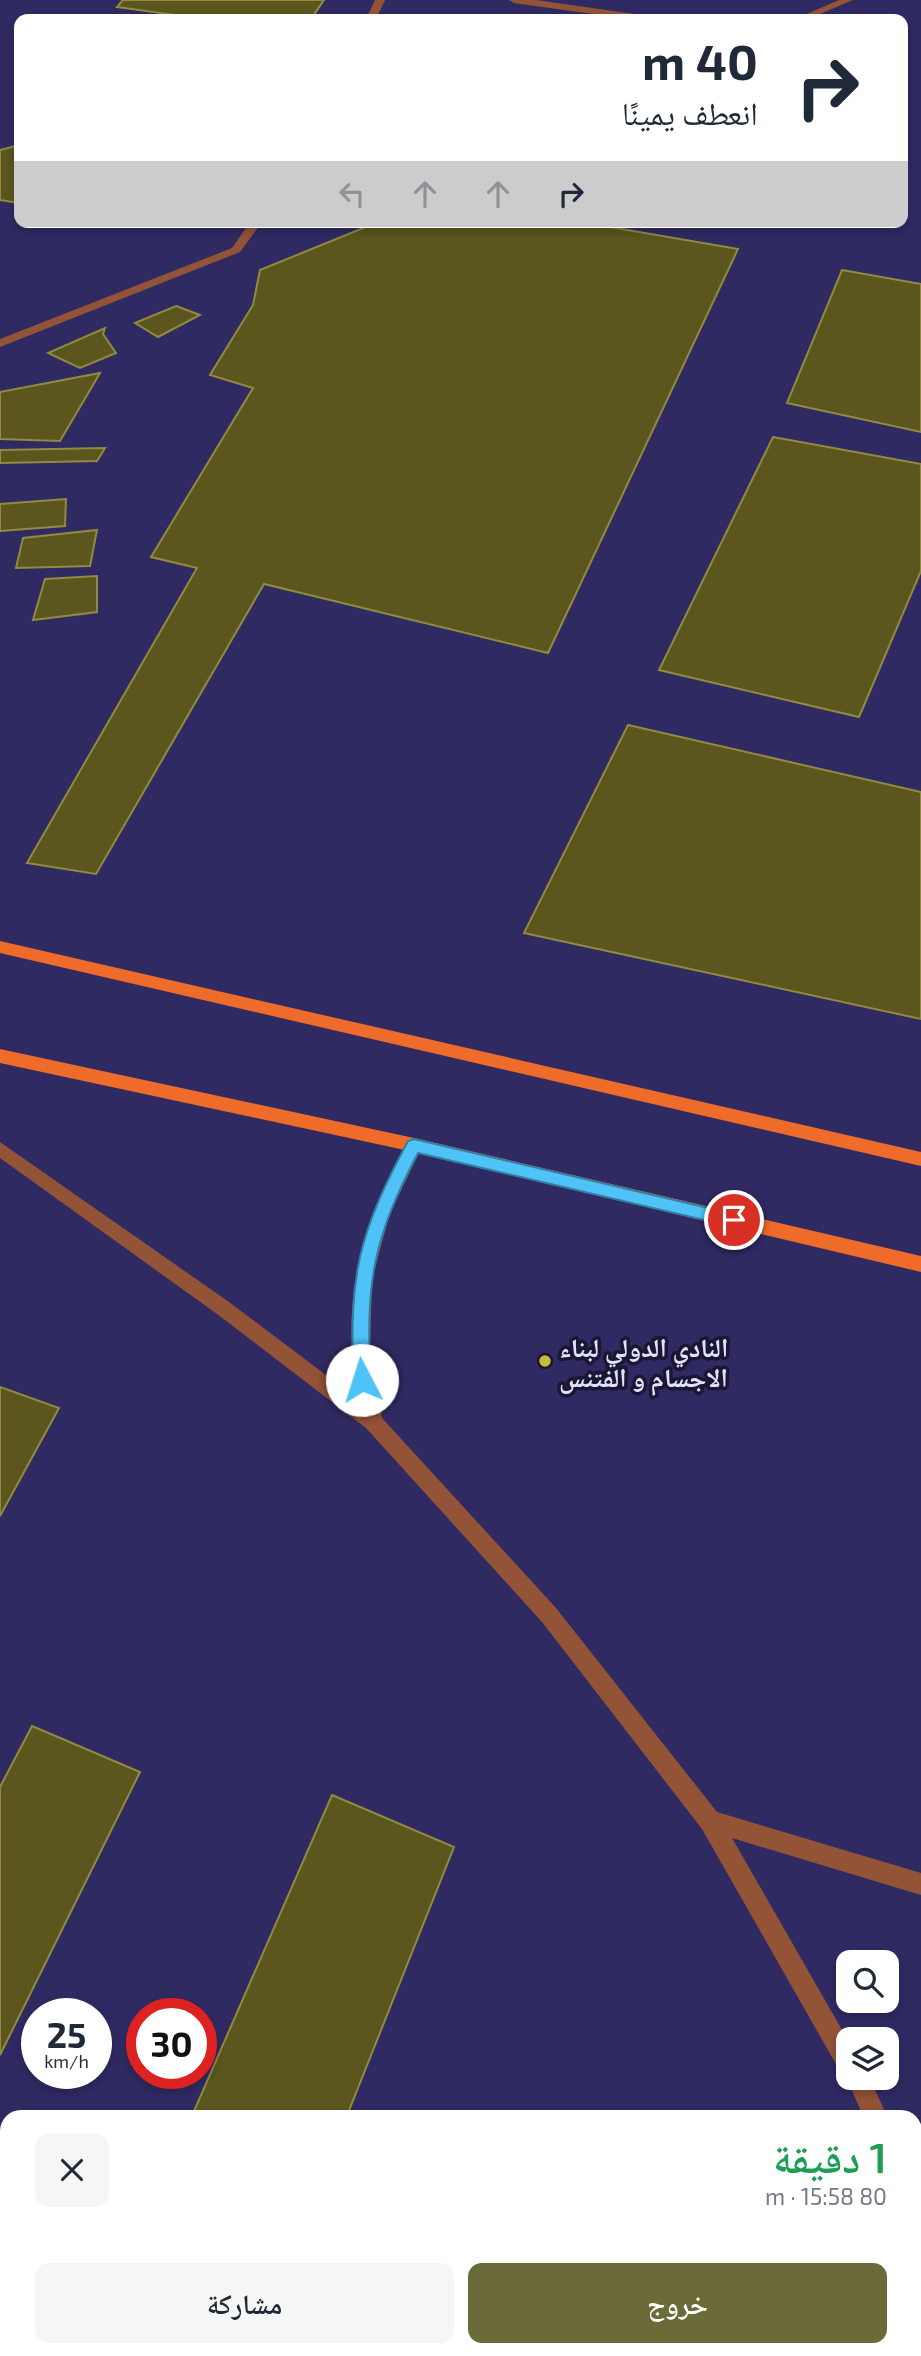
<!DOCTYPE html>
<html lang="ar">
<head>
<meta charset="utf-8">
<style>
  :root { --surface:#fff; --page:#f6f6f7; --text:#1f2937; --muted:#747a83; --accent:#6b6b39 }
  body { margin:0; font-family:"Exo 2","Noto Naskh Arabic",sans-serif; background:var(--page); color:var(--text); direction:rtl; height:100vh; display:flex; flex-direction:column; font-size:26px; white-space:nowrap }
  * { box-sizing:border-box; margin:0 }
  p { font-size:23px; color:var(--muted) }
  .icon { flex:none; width:38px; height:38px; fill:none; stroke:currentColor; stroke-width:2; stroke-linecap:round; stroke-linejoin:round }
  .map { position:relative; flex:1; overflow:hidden; direction:ltr }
  .details { position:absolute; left:0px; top:2110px; width:922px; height:247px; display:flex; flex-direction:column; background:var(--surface); border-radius:21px 21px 0 0; box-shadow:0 4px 10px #0003; direction:rtl }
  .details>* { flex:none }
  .hud { position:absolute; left:14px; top:14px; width:894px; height:214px; border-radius:14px; box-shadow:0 4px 10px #0003; direction:rtl; background:#fff; color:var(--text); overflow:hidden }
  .controls { position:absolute; left:836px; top:1950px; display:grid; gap:14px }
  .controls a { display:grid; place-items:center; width:63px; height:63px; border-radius:14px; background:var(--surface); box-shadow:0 4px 10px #0003; font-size:35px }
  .speed { position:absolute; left:21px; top:1998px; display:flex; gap:14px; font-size:35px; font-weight:700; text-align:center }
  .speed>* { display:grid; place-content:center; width:91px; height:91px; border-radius:50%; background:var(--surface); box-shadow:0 4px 10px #0003; line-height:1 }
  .speed small { font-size:18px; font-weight:400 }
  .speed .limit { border:10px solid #d22; background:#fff; color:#111 }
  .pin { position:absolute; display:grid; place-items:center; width:60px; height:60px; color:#fff; margin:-30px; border:4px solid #fff; border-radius:50%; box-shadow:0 2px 7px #0007 }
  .me { position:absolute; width:77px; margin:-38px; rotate:355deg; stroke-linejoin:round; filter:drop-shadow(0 0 5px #0008) }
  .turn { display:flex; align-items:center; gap:24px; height:147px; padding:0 35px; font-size:32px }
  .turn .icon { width:91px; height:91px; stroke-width:2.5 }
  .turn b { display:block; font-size:49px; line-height:60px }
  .lanes { display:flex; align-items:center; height:66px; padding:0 35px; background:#0003; justify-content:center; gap:35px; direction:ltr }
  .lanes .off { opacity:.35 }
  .round { display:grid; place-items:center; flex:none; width:74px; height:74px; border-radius:14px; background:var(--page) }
  .summary { display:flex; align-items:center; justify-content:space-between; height:119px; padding:0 35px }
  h1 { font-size:42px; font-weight:600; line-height:52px; color:#1e9e55 }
  .action { display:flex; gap:14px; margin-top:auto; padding:14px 35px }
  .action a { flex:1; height:80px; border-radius:14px; background:var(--accent); color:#fff; font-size:28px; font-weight:600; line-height:80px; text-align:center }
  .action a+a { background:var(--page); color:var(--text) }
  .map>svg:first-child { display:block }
  .building { fill:#5b561d; stroke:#918a40; stroke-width:2 }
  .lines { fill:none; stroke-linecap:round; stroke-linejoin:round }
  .minor { fill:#935337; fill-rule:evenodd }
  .primary { fill:#ee6b29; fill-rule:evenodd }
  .route { fill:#4fc3f7; stroke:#337fa1; stroke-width:2 }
  .poi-dot { fill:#c7bb3b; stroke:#191731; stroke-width:2.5 }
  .labels { text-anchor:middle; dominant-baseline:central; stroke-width:7; stroke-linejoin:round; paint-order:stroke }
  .poi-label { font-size:26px; font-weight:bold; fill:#e0e1fe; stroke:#191731; text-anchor:start }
</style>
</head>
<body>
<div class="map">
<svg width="921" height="2356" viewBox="0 0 921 2356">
  <rect width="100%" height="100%" fill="#2f2a62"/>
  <path class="building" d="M 123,0 L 324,0 L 311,19 L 204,19 L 117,7 Z
    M 19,145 L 19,203 L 0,200 L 0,150 Z
    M 378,222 L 581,222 L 738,249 L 548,653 L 264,584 L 96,874 L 27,863 L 197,568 L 151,557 L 253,388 L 210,375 L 253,305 L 260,270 Z
    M 842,270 L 921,284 L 921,432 L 787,403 Z
    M 176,306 L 200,315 L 158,337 L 135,323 Z
    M 105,328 L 103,334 L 116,353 L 80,368 L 48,353 Z
    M 100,373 L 60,441 L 0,439 L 0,392 Z
    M 773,437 L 921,464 L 921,571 L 859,717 L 659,670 Z
    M 105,448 L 97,461 L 0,463 L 0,450 Z
    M 66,499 L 65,526 L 0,531 L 0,504 Z
    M 97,530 L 90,566 L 16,568 L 23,538 Z
    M 97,576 L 97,612 L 33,620 L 45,579 Z
    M 628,725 L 921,792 L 921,1019 L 524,933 Z
    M 0,1387 L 59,1408 L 0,1516 Z
    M 32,1726 L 140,1772 L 0,2055 L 0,1787 Z
    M 332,1795 L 454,1847 L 346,2118 L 191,2118 Z
    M 448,2350 L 603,2350 L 601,2356 L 446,2356 Z"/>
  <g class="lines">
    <path class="minor" d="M 375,0 L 385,0 L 376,19 L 366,19 Z
      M 509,0 L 536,0 L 649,16 L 654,19 L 629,19 L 514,3 Z
      M 839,0 L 853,0 L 808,19 L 795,19 Z
      M 250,222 L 262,222 L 240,252 L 0,347 L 0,339 L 232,248 Z
      M 414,1138 L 420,1140 L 423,1145 L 390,1213 L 372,1279 L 370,1348 L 382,1418 L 556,1608 L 717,1812 L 921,1873 L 921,1895 L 732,1838 L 849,2042 L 849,2077 L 869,2077 L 888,2118 L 864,2118 L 845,2075 L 841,2073 L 702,1829 L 542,1622 L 366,1428 L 217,1314 L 0,1158 L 0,1142 L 229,1302 L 359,1400 C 338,1302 362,1226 408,1140 Z
      M 915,2185 L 921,2188 L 921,2221 L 915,2219 Z"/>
    <path class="primary" d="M 0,941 L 921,1152 L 921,1166 L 0,953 Z
      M 0,1049 L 414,1138 L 921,1256 L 921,1272 L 414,1152 L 0,1063 Z"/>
  </g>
  <path class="route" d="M 414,1139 L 734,1214 L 742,1220 L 734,1227 L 418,1153 C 373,1239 365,1283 371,1380 L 362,1388 L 354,1380 C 348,1275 359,1233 408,1141 Z"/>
  <circle class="poi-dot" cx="545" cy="1361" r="7"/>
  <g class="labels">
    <g class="poi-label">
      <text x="559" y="1346">النادي الدولي لبناء<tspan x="559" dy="30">الاجسام و الفتنس</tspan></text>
    </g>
  </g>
</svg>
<div class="controls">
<a><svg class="icon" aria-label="search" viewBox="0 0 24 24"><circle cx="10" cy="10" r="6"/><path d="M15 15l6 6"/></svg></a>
<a><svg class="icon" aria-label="layers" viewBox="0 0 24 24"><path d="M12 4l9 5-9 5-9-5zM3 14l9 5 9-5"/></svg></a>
</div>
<div class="speed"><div>25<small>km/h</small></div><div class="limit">30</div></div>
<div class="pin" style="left:734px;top:1220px;background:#d93025"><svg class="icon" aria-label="arrive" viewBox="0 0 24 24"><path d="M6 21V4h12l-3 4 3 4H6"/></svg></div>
<svg class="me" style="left:362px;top:1380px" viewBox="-20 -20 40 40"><circle r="19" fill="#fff"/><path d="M0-13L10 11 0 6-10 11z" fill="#4fc3f7"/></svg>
<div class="hud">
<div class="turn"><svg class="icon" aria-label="right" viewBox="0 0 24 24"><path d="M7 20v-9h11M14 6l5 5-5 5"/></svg><div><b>40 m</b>انعطف يمينًا</div></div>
<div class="lanes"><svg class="icon off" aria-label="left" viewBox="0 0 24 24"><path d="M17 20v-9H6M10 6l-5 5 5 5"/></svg><svg class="icon off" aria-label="ahead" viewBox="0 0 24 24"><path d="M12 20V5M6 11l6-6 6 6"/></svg><svg class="icon off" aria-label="ahead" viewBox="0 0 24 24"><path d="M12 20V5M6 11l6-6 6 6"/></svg><svg class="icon" aria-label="right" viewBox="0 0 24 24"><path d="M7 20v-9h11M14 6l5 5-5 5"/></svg></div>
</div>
<section class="details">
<div class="summary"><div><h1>1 دقيقة</h1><p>80 m · 15:58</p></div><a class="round"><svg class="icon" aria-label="close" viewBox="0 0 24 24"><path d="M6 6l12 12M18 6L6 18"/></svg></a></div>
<div class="action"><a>خروج</a><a>مشاركة</a></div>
</section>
</div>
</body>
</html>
